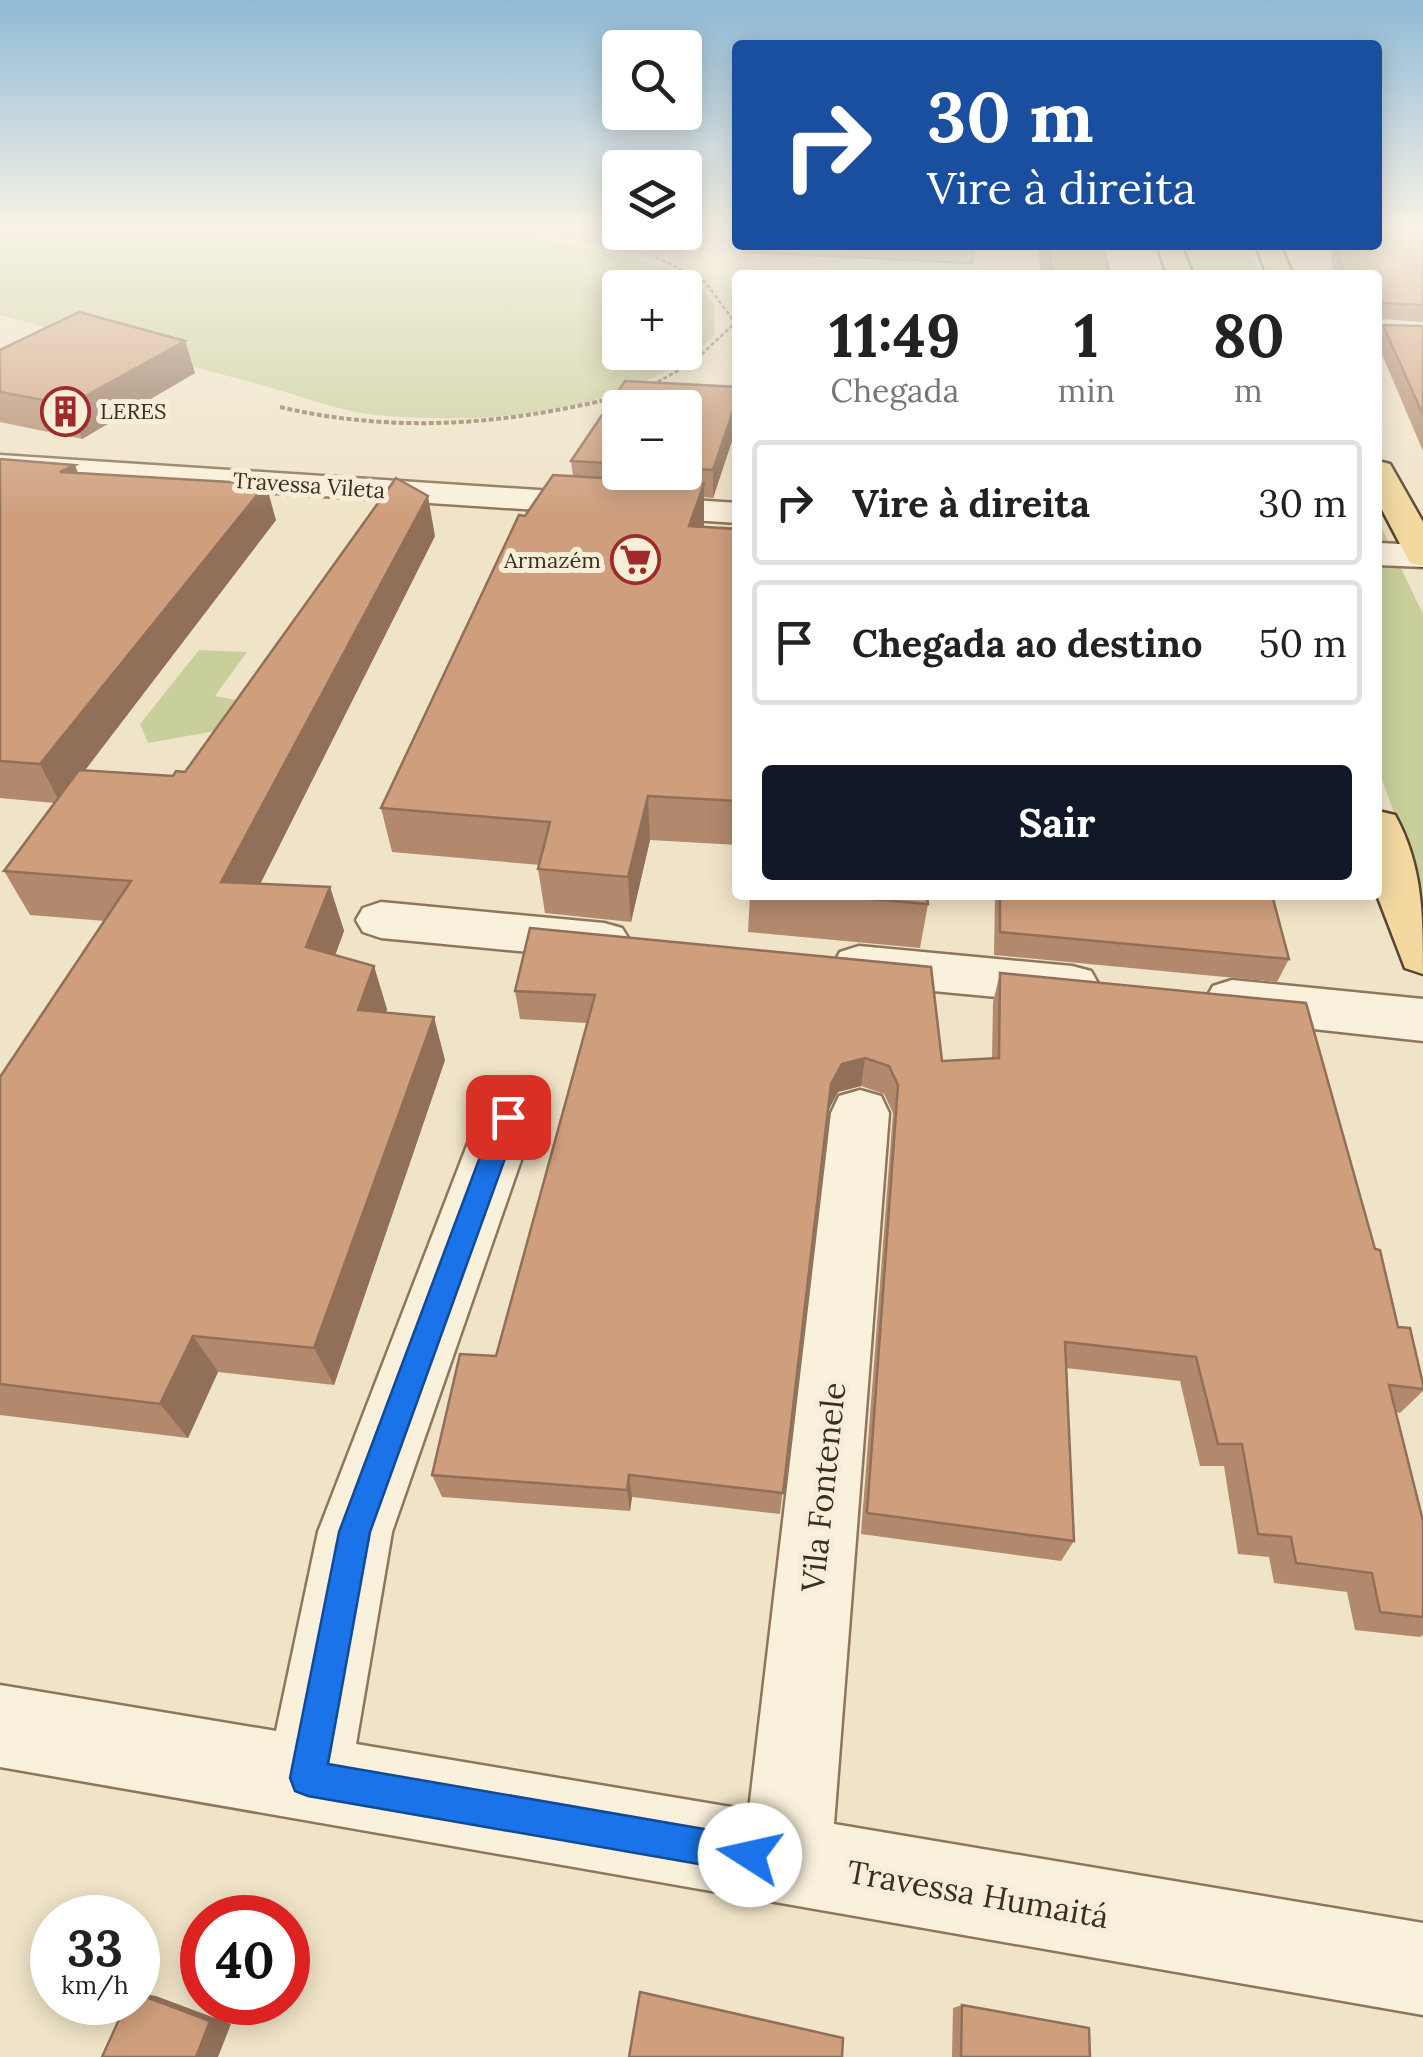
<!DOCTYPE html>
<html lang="pt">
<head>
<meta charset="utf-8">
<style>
  :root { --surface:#fff; --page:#f2f2f2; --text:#222; --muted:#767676; --line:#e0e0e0; --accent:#111827 }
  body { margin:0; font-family:Lora,serif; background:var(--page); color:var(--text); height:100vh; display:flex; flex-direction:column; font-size:38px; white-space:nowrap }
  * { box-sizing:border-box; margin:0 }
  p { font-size:32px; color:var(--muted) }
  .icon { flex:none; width:55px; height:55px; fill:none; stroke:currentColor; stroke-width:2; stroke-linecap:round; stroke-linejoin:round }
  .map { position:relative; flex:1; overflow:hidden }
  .side { position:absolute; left:732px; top:270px; width:650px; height:630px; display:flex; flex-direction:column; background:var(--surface); border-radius:10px; box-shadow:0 5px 25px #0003 }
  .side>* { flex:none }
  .top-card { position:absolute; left:732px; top:40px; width:650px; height:210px; border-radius:10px; box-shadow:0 5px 25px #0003; background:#1a4fa0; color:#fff; overflow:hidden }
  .fabs { position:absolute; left:602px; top:30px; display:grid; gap:20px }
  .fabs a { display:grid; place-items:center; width:100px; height:100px; border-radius:10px; background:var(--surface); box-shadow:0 5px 25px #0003; font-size:50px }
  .speed { position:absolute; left:30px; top:1895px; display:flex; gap:20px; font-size:50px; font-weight:700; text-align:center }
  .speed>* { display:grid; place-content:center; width:130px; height:130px; border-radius:50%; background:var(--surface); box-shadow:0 5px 25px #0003; line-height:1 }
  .speed small { font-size:25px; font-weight:400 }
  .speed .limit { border:15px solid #d22; background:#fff; color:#111 }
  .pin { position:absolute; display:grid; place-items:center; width:85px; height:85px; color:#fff; margin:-42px; border-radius:20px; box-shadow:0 5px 15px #0006 }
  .me { position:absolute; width:110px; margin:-55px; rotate:280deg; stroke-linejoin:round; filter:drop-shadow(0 0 8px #0008) }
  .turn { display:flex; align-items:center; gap:35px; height:210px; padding:0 30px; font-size:45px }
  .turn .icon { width:130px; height:130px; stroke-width:2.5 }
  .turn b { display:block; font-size:70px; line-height:85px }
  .eta { display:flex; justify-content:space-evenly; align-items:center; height:170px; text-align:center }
  .eta b { font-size:60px; font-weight:800; line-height:70px }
  .primary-button { display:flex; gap:20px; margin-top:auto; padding:20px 30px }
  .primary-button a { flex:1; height:115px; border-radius:10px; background:var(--accent); color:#fff; font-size:40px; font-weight:800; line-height:115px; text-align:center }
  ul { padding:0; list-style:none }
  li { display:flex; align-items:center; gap:30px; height:125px; margin:0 20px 15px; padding:0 10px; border:5px solid var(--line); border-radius:10px }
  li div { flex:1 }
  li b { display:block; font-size:38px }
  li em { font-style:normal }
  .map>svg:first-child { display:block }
  .green { fill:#c9cf9b; fill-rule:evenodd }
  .water { fill:#a9c4bc; stroke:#6f938a; stroke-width:2.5 }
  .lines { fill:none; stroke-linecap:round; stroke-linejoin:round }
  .minor-casing { stroke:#8d765c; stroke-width:5 }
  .major-casing { stroke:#5b4430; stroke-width:5 }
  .path-far1 { stroke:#8d765c; stroke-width:2.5; stroke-dasharray:4 2.5; stroke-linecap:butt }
  .path { stroke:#8d765c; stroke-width:4; stroke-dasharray:5 2.5; stroke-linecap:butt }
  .minor { fill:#faf1dc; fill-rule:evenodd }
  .major { fill:#f3d9a0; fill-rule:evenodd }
  .wall { fill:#b2896c; fill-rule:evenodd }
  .shaded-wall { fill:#916f58 }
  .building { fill:#cf9f7d; stroke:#916f58; stroke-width:2.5 }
  .route { fill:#1a73e8; stroke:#114b97; stroke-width:2.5 }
  .labels { text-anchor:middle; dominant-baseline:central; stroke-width:10; stroke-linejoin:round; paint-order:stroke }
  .far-poi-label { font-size:22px; fill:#3d2e20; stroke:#f7eed8; text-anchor:start }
  .far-street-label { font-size:22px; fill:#3d2e20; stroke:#f7eed8 }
  .near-street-label { font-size:32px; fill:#3d2e20; stroke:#f7eed8 }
</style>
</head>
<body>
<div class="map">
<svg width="1423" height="2057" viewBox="0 0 1423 2057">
  <rect width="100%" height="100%" fill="#f0e4c8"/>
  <path class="green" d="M 0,228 L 492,228 L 642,261 L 696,281 L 714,304 L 715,336 C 628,416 488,425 376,415 C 337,411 295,394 258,384 C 172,361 86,338 0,315 ZM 620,288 L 685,288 L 685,352 L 620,352 Z
    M 518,228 L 620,228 L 620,232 L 685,232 L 685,228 L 707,228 L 656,257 Z
    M 1182,245 L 1245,245 L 1259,275 L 1193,275 Z
    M 1378,520 L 1423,614 L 1423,892 L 1378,769 Z
    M 199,650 L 247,652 L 215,696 L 236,700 L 216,731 L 148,743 L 140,724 Z"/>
  <path class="water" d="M 747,245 L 973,245 L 972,263 L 744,252 Z"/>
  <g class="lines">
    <defs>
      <path id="minor" d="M 0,455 L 738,503 L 738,523 L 0,475 Z
        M 1378,543 L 1423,545 L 1423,567 L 1378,565 Z
        M 381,902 L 604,923 L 622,928 L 630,941 L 622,954 L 604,959 L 381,938 L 363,932 L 356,920 L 363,908 Z
        M 859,946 L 1072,966 L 1091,971 L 1099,985 L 1091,999 L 1072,1004 L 859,984 L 840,978 L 833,965 L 840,952 Z
        M 1232,980 L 1423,999 L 1423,1041 L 1232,1020 L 1213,1014 L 1205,1000 L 1213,986 Z
        M 860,1090 L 881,1096 L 889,1113 L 834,1824 L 1423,1923 L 1423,2015 L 0,1767 L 0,1685 L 276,1731 L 318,1532 L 478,1117 L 486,1100 L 507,1094 L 528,1100 L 536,1117 L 392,1532 L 356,1744 L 749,1810 L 831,1113 L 839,1096 Z"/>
      <path id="major" d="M 1157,245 L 1181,245 L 1193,275 L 1167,275 Z
        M 1256,245 L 1280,245 L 1293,275 L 1267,275 Z
        M 1378,461 L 1390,464 L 1423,522 L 1423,566 L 1410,563 L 1378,502 Z
        M 1378,811 L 1395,815 C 1423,866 1423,916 1423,974 L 1405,968 L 1377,895 Z"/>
    </defs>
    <use href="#minor" class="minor-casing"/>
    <use href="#major" class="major-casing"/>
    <path class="path-far1" d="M 656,257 L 705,282 L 736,324
      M 652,385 L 692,363 L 734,324"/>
    <path class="path" d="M 280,407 C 395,434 507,425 621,396"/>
    <use href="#minor" class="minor"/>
    <use href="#major" class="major"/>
  </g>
  <path class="wall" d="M 1423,228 L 1423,322 L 1381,319 L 1378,329 L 1378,275 L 1334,275 L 1331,259 L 1334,245 L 1378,245 Z
    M 1038,245 L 1104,245 L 1109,275 L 1041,275 Z
    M 1383,325 L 1423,326 L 1423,451 L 1378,345 L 1378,339 Z
    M 185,341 L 195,373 L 82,439 L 0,422 L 0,350 Z
    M 625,381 L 738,387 L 738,423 L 713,498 L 704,497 L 703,527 L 738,529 L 738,845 L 650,840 L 631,922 L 545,913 L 538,869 L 540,865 L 392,852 L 381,808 L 519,515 L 525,516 L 553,475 L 573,476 L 571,461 ZM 620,408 L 685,408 L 685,472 L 620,472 Z
    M 0,459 L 78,473 L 276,520 L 85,770 L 173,776 L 185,772 L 435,536 L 260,884 L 330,887 L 344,931 L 335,955 L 387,1009 L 386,1012 L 445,1060 L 334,1385 L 218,1372 L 188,1438 L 0,1415 L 0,1077 L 105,921 L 30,915 L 4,871 L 55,803 L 0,798 Z
    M 750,895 L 927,895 L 928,904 L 920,948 L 748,932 Z
    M 995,895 L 1272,895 L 1289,959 L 1277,982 L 994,955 Z
    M 530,928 L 942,1061 L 992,1058 L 993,1002 L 1000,973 L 1398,1327 L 1423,1384 L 1423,1391 L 1400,1413 L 1396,1412 L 1423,1521 L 1423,1635 L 1420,1637 L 1355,1630 L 1347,1592 L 1274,1583 L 1269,1557 L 1238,1554 L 1224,1466 L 1200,1466 L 1180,1381 L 1066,1368 L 1074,1541 L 1061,1561 L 861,1534 L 893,1113 L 884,1094 L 861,1086 L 838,1092 L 827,1112 L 780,1514 L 632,1497 L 630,1511 L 442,1497 L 432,1475 L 496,1356 L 587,1023 L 520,1019 L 515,991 Z
    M 962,2005 L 1090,2057 L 952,2057 L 953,2008 Z"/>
  <path class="shaded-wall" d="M 185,341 L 195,373 L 82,439 L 69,405 Z
    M 738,397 L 738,423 L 713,498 L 713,470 Z
    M 75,465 L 89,501 L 60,472 Z
    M 266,484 L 276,520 L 60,803 L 40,764 Z
    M 704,484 L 704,525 L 689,568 L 689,526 Z
    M 428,496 L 435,536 L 239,926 L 221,882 Z
    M 648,796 L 650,840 L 631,922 L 628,877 Z
    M 330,887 L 344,931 L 322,991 L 306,947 Z
    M 374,966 L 387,1009 L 373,1053 L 358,1010 Z
    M 434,1017 L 445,1060 L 334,1385 L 314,1348 Z
    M 865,1058 L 861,1086 L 838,1092 L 827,1113 L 831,1084 L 842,1064 Z
    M 193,1336 L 218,1372 L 188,1438 L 160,1404 Z
    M 629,1475 L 632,1497 L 630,1511 L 627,1490 Z
    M 138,1993 L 156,1996 L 231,2024 L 218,2057 L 196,2057 Z"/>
  <path class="building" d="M 1378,228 L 1423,228 L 1423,305 L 1384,303 L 1381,306 L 1381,320 L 1378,313 L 1378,275 L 1344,275 L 1337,245 L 1378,245 Z
    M 1049,245 L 1104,245 L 1109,275 L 1052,275 Z
    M 79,312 L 185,341 L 69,405 L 0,392 L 0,350 Z
    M 1383,325 L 1423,326 L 1423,415 Z
    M 625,381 L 738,387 L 738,397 L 713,470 L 685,468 L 685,408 L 620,408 L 620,464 L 571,461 Z
    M 0,459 L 75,465 L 60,472 L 266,484 L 40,764 L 0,761 Z
    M 553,475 L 704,484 L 689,526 L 738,529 L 738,801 L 648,796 L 628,877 L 538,869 L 550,822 L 381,808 L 519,515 L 525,516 Z
    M 396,478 L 428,496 L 221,882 L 330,887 L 306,947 L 374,966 L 358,1010 L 434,1017 L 314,1348 L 193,1336 L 160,1404 L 0,1384 L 0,1077 L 131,881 L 4,871 L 79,770 L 173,776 L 176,771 L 185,772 Z
    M 825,895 L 927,895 L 928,904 Z
    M 1000,895 L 1272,895 L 1289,959 L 1000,932 Z
    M 530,928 L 931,967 L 942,1061 L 999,1058 L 1000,973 L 1306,1003 L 1375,1249 L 1380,1250 L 1398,1327 L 1410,1328 L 1423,1384 L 1423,1389 L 1389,1385 L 1423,1521 L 1423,1617 L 1380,1612 L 1372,1573 L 1296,1563 L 1291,1537 L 1258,1534 L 1242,1444 L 1218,1444 L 1196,1357 L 1065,1342 L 1074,1541 L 867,1513 L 898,1085 L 889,1066 L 865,1058 L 842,1064 L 831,1084 L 783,1493 L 629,1475 L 627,1490 L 432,1475 L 460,1354 L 496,1356 L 595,995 L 515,991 Z
    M 640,1992 L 843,2038 L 842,2057 L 629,2057 Z
    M 138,1994 L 210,2021 L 196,2057 L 102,2057 L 127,2002 L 138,2002 Z
    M 962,2005 L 1089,2028 L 1090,2057 L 961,2057 Z"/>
  <linearGradient id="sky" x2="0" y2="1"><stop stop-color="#8fbad6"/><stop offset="0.44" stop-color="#f8f3e6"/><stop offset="1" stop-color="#f8f3e6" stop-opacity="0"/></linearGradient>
  <rect width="1423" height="516" fill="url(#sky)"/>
  <path class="route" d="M 508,1107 L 516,1110 L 520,1117 L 370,1532 L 328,1764 L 750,1837 L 763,1842 L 768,1855 L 763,1868 L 750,1873 L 308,1796 L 295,1791 L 290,1778 L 339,1532 L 495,1117 L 499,1110 Z"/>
  <defs>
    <symbol id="building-ring" viewBox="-11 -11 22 22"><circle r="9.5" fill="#f7eed8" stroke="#9e2a2b" stroke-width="1.5"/><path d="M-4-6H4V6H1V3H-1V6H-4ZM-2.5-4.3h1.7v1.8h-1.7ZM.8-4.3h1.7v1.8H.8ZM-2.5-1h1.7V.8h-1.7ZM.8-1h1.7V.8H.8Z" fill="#9e2a2b"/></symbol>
    <symbol id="supermarket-ring" viewBox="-11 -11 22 22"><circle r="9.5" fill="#f7eed8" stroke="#9e2a2b" stroke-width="1.5"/><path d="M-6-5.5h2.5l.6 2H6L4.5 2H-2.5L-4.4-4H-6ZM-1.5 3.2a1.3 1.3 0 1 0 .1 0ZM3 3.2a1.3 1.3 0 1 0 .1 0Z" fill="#9e2a2b"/></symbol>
  </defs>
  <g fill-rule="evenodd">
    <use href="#building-ring" x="38" y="384" width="55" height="55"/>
    <use href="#supermarket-ring" x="608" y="532" width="55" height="55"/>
  </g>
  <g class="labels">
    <g class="far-poi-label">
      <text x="100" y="411">LERES</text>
      <text x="601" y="560" text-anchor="end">Armazém</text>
    </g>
    <g class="far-street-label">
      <text transform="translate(309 485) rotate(4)">Travessa Vileta</text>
    </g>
    <g class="near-street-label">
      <text transform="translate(823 1487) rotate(-84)">Vila Fontenele</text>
      <text transform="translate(978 1894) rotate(10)">Travessa Humaitá</text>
    </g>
  </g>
</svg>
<div class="fabs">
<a><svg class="icon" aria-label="search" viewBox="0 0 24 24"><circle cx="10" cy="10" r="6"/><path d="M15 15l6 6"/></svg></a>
<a><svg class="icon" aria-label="layers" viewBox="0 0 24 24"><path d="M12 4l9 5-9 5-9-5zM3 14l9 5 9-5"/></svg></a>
<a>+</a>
<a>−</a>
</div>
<div class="speed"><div>33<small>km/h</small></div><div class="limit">40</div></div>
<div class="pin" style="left:508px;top:1117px;background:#d93025"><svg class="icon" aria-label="arrive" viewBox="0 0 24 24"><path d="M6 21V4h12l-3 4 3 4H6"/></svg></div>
<svg class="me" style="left:750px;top:1855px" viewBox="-20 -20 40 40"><circle r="19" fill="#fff"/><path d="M0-13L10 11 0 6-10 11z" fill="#1a73e8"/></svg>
<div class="top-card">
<div class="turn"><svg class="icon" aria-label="right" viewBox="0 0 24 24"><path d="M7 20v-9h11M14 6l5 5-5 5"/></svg><div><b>30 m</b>Vire à direita</div></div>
</div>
<section class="side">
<div class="eta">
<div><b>11:49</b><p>Chegada</p></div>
<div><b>1</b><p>min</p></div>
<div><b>80</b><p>m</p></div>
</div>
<ul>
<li><svg class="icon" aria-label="right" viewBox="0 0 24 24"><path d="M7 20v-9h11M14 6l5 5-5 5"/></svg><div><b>Vire à direita</b></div><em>30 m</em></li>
<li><svg class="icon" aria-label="arrive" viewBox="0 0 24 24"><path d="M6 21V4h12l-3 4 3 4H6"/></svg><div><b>Chegada ao destino</b></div><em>50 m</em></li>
</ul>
<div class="primary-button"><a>Sair</a></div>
</section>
</div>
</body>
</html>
